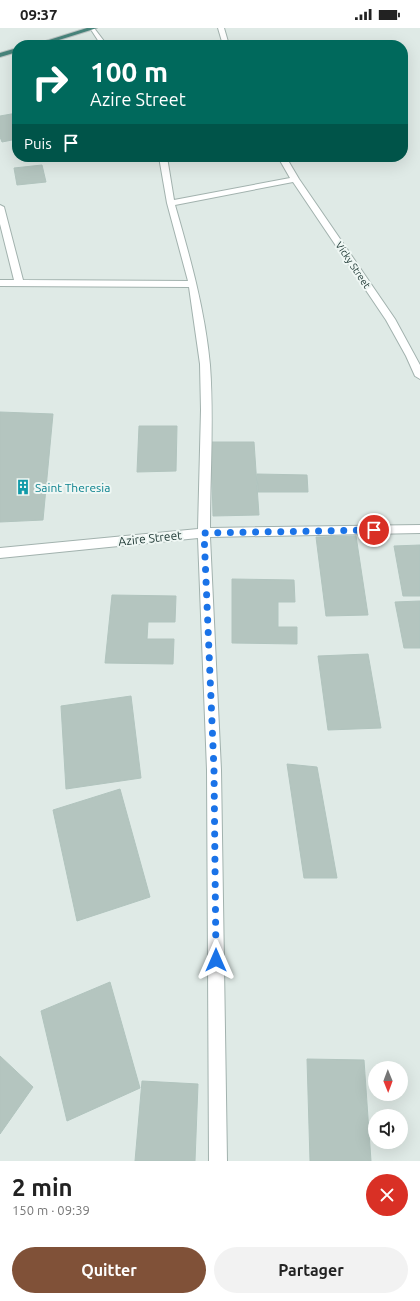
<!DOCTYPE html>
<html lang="fr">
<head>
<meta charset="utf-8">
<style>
  :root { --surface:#fff; --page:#f2f2f2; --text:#222; --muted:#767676; --accent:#805138 }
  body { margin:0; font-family:Ubuntu,sans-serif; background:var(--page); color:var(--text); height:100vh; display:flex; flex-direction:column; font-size:15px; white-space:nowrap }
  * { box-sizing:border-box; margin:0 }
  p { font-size:13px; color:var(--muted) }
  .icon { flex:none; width:22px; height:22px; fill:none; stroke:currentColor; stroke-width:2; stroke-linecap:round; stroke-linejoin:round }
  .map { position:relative; height:1133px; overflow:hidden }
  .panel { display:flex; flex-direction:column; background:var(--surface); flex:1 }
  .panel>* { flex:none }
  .banner { position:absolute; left:12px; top:12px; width:396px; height:122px; border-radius:16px; box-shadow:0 4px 16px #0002; background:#00695c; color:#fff; overflow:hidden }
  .needle { width:26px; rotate:179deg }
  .controls { position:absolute; left:368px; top:1033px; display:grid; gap:8px }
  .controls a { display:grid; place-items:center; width:40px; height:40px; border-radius:50%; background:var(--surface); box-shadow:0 4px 16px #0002; font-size:20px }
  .pin { position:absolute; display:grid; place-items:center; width:34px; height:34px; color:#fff; margin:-17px; border:2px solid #fff; border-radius:50%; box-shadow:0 1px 4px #0007 }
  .me { position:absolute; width:44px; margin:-22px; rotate:0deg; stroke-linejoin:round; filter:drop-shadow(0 0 3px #0008) }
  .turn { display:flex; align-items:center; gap:14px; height:84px; padding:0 12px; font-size:18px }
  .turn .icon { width:52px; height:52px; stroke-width:2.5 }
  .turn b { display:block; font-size:28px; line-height:34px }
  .then { display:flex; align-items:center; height:38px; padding:0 12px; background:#0003; gap:8px; font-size:15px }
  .round { display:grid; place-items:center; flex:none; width:42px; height:42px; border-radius:21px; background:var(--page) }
  .headline { display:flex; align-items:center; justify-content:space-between; height:68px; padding:0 12px }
  h1 { font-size:24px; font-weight:600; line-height:30px }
  .primary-button { display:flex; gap:8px; margin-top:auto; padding:8px 12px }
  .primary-button a { flex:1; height:46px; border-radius:24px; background:var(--accent); color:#fff; font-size:16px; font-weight:600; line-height:46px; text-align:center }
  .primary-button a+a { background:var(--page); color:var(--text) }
  .status { display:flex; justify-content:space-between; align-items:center; height:28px; padding:0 20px; background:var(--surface); direction:ltr }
  .status svg { height:11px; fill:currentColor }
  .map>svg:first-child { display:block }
  .building { fill:#b4c5bf; stroke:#b1c4be }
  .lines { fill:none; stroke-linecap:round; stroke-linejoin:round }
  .minor-casing { stroke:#a2b2ae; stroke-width:2 }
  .trunk-casing { stroke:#bcc4c3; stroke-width:2 }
  .minor { fill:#fff; fill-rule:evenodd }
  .trunk { fill:#47847b; fill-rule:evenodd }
  .route { stroke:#1a73e8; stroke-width:7; stroke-dasharray:0 12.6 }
  .labels { text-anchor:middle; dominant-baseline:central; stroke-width:4; stroke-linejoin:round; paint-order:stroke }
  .far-street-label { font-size:10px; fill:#203a36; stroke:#eff7f4 }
  .culture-label { font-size:12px; fill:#0d838f; stroke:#eff7f4; text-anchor:start }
  .street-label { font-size:12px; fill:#203a36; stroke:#eff7f4 }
</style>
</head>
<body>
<div class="status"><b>09:37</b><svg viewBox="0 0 49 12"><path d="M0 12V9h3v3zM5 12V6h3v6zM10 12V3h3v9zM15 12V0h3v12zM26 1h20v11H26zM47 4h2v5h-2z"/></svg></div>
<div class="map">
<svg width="420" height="1133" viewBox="0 0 420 1133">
  <rect width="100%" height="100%" fill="#dfeae6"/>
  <path class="building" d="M 17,85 L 17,111 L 2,114 L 0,109 L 0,88 Z
    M 42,137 L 46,154 L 17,157 L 14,140 Z
    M 0,384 L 53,386 L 43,492 L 0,494 Z
    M 139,398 L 177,398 L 176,443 L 137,444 Z
    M 211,414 L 254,414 L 259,487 L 213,488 Z
    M 257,446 L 307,447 L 308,464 L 258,464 Z
    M 356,508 L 368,587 L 326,588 L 316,509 Z
    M 420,517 L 420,568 L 403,568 L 394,518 Z
    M 232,551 L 294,552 L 295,574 L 278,574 L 278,599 L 297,599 L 297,616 L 232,615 Z
    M 112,567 L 176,568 L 175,594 L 148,594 L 147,611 L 174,611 L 173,636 L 105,635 Z
    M 420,573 L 420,620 L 404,620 L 395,574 Z
    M 368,626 L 381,700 L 328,702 L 318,628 Z
    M 131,668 L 141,750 L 66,761 L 61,678 Z
    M 287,736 L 317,739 L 337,850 L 304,850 Z
    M 120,761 L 150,869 L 77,893 L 53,782 Z
    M 110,954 L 140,1060 L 67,1093 L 41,983 Z
    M 0,1028 L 33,1059 L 0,1106 Z
    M 307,1031 L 364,1032 L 371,1133 L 310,1133 Z
    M 142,1053 L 198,1056 L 195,1133 L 135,1133 Z"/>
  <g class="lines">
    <defs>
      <path id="minor" d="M 90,0 L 94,0 L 107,17 L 101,17 Z
        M 218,0 L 224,0 L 229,17 L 223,17 Z
        M 159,129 L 167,129 L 174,172 L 290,150 L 278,129 L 286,129 L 299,151 L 395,291 L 420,337 L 420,351 L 415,348 L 406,328 L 386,292 L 293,154 L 175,177 C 190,229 205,282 210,337 C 214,391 210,446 210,500 L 420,497 L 420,505 L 210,509 L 221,742 L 227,1133 L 209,1133 L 207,742 L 198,510 L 0,530 L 0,520 L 198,501 L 201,382 L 200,336 L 189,259 L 0,258 L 0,252 L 14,252 L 0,196 L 0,177 L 4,179 L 23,252 L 188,253 L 167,175 Z"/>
      <path id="trunk" d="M 87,0 L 97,0 L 43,17 L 33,17 Z
        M 17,20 L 17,24 L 0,29 L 0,25 Z"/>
    </defs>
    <use href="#minor" class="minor-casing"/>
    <use href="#trunk" class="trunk-casing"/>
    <use href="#minor" class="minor"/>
    <use href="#trunk" class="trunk"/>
  </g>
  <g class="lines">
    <path class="route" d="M 216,932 L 214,742 L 204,505 L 374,502"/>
  </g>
  <defs>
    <symbol id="building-bare" viewBox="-9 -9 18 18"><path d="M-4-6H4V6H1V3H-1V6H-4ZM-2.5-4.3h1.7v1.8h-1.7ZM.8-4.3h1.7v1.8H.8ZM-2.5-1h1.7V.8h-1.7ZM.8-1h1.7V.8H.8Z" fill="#0f9aa8" stroke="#eff7f4" stroke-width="2.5" paint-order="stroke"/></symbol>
  </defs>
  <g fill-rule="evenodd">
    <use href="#building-bare" x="12" y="448" width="22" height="22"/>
  </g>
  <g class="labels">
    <g class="far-street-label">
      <text transform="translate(353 237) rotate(56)">Vicky Street</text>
    </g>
    <g class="culture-label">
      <text x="35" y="459">Saint Theresia</text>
    </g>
    <g class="street-label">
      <text transform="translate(150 510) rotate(-6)">Azire Street</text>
    </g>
  </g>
</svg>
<div class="controls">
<a><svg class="needle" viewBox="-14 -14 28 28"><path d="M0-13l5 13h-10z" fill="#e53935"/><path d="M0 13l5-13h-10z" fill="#767676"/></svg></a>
<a><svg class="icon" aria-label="sound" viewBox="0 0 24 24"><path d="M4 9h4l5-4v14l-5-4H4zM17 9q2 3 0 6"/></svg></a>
</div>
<div class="pin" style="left:374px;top:502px;background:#d93025"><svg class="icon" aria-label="arrive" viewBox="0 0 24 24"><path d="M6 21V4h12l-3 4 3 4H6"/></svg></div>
<svg class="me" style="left:216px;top:932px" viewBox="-20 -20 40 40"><path d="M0-17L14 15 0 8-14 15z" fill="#1a73e8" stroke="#fff" stroke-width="4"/></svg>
<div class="banner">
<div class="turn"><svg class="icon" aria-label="right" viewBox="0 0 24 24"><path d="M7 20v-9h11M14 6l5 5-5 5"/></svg><div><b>100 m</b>Azire Street</div></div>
<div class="then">Puis<svg class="icon" aria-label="arrive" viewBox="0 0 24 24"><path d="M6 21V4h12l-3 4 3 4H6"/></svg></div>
</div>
</div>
<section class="panel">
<div class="headline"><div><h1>2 min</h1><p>150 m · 09:39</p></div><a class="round" style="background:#d93025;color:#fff"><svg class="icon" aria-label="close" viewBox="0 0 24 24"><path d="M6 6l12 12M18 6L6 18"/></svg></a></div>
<div class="primary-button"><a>Quitter</a><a>Partager</a></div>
</section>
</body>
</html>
